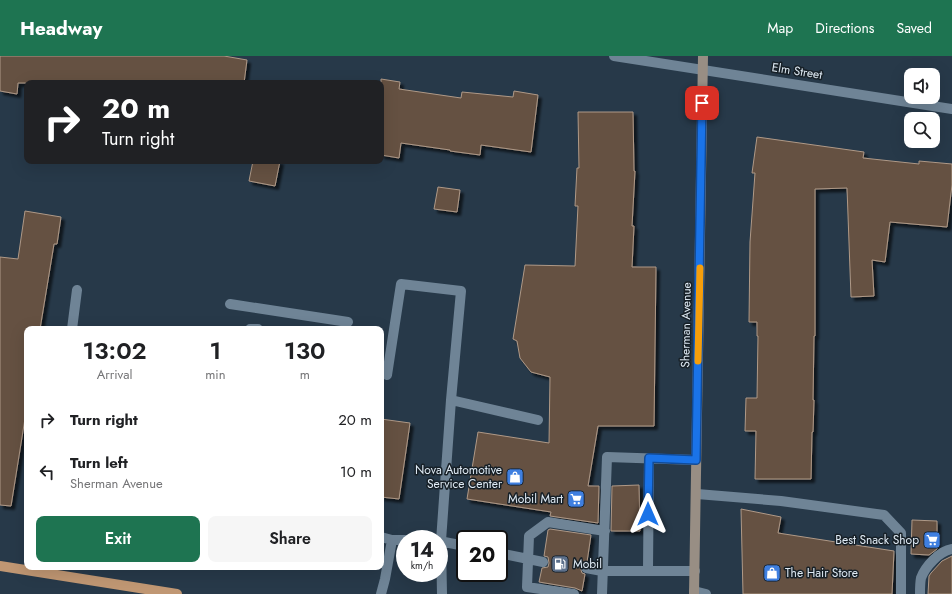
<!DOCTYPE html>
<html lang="en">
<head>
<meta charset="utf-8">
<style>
  :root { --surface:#fff; --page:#f6f6f6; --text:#202124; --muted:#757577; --accent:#1e7451 }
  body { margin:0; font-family:Jost,sans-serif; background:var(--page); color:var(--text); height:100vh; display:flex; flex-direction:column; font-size:15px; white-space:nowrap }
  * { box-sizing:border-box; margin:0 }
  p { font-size:13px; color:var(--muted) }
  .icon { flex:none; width:22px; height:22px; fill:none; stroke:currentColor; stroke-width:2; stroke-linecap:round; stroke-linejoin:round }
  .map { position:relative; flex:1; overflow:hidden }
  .panel { position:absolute; left:24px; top:270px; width:360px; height:244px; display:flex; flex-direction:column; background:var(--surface); border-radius:8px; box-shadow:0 4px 16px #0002 }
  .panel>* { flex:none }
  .top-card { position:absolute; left:24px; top:24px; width:360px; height:84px; border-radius:8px; box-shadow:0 4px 16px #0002; background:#202124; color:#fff; overflow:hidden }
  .tools { position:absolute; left:904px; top:12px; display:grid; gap:8px }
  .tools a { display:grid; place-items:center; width:36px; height:36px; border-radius:8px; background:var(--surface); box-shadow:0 4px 16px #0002; font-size:20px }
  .speed { position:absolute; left:396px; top:474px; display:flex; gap:8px; font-size:20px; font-weight:700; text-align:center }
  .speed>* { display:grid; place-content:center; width:52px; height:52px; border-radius:50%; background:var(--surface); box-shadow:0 4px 16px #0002; line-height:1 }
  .speed small { font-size:10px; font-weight:400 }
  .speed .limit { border:2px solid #111; border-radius:6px; background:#fff; color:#111 }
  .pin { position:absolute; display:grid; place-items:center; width:34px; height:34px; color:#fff; margin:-17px; border-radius:8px; box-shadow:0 2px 6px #0006 }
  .me { position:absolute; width:44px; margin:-22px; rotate:0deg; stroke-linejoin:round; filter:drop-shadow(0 0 3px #0008) }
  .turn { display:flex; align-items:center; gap:14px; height:84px; padding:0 12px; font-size:18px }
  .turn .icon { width:52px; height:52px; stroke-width:2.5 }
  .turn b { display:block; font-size:28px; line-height:34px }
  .eta { display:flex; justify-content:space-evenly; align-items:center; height:68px; text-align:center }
  .eta b { font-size:24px; font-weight:600; line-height:28px }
  .primary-button { display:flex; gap:8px; margin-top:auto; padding:8px 12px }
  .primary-button a { flex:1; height:46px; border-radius:8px; background:var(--accent); color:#fff; font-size:16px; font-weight:600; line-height:46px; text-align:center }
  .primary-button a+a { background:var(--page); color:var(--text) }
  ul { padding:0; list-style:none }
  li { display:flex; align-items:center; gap:12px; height:52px; padding:0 12px }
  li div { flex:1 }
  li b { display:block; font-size:15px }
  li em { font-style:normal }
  header { display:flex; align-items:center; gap:24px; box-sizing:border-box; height:56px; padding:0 20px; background:var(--accent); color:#fff }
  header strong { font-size:19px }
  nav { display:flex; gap:22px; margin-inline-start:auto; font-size:14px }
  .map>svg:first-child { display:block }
  .building { fill:#655142; stroke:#af9987; filter:url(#shadow) }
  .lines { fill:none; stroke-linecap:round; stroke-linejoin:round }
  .service { stroke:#6f8496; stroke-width:10 }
  .minor { stroke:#6f8496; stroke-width:10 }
  .secondary { stroke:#988e84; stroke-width:10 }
  .primary { stroke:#c09773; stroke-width:10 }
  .route-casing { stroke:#114b97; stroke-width:10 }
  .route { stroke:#1a73e8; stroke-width:7 }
  .slow { stroke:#f59e0b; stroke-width:7 }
  .labels { text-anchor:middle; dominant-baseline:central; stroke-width:3; stroke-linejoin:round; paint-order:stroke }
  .street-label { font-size:12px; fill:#dfeaf4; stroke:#172027 }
  .poi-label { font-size:12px; fill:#dfeaf4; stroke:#172027; text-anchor:end }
</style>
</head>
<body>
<header>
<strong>Headway</strong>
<nav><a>Map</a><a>Directions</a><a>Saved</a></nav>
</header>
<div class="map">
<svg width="952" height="538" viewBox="0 0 952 538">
  <defs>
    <filter id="shadow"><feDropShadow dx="3.5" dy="3.5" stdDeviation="1" flood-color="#0009"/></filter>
  </defs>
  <rect width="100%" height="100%" fill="#273949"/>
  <path class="building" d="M 0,0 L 224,0 L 247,4 L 244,27 L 18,27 L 17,38 L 0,35 Z
    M 381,23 L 400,26 L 399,33 L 461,42 L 462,36 L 513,41 L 514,35 L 538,39 L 531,96 L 481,89 L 480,99 L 450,95 L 450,94 L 401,87 L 399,102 L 381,99 Z
    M 578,56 L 633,56 L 634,115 L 635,115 L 632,170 L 634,170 L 632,211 L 656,211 L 654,370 L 598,370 L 588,430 L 599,430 L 598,467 L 550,460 L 551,456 L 467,443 L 478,376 L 549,387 L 550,321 L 531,316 L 520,302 L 517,285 L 513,283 L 525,209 L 575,210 L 578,150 L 575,150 L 577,112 L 579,112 Z
    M 757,81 L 864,96 L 863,102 L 919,108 L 919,105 L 952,108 L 952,129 L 947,171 L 890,166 L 885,206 L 872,204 L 874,240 L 851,241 L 847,132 L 815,133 L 815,280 L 814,280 L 813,344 L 814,344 L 813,376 L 812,376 L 811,423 L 755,423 L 756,375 L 745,375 L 746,342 L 757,342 L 758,280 L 757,280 L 757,266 L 749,266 L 750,186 L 755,117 L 752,117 Z
    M 253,105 L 280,105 L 275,130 L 249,125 Z
    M 438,131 L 460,134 L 457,156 L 434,153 Z
    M 25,155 L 61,161 L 57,188 L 54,188 L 40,273 L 27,273 L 27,350 L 11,450 L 0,449 L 0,201 L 18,203 Z
    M 381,363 L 410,367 L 399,443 L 381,441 Z
    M 639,429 L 640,475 L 611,475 L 612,430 Z
    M 741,453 L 781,461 L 778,477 L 894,495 L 892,538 L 743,538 Z
    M 912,464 L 937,465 L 937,493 L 929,499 L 911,498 Z
    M 550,473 L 591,479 L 587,506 L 581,508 L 580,511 L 582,517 L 585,518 L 582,535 L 575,532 L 539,526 L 542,512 L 548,511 L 549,507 L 548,501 L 544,500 L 548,474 Z
    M 952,500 L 952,538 L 928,538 L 929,520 L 931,517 L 942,505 Z"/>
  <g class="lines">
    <path class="service" d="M 230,248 L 348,266
      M 72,273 L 77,234
      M 250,273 L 258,273
      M 387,319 L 401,228 L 461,235 L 451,344 L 441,485 L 442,538
      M 451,344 L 538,364
      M 697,438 L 781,445 L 884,459 L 901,477 L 901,538
      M 381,481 L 392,484
      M 439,485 L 465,490
      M 499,497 L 543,506
      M 586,512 L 602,515 L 695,515
      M 648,514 L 649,402
      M 694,535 L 706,538
      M 381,538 L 385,523 L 392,484 L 405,484
      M 574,538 L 527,531 L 529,480 L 548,466 L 605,475
      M 602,538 L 607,401 L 696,404
      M 920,538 C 920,533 920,527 921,522 C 925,511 939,495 952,493"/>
    <path class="minor" d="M 614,0 L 952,53"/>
    <path class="secondary" d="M 694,538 L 703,0"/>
    <path class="primary" d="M 0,510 L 177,538"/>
  </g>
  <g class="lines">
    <defs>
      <path id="route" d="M 648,458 L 649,402 L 696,404 L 702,47"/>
    </defs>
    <use href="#route" class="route-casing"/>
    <use href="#route" class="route"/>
    <path class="slow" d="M 698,305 L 700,212"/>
  </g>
  <defs>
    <symbol id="shop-square" viewBox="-11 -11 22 22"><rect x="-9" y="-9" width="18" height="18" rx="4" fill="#3f7fe0" stroke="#172027"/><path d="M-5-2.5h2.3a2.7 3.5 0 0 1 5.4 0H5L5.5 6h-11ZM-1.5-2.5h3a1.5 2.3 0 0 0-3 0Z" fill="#fff"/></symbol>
    <symbol id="supermarket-square" viewBox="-11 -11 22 22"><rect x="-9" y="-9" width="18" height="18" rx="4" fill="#3f7fe0" stroke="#172027"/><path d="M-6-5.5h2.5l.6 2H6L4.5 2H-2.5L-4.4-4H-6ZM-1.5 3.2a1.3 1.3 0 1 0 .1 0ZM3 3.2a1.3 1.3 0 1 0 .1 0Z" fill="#fff"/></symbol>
    <symbol id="fuel-square" viewBox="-11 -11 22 22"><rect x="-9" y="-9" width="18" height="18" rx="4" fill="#5c6f8a" stroke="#172027"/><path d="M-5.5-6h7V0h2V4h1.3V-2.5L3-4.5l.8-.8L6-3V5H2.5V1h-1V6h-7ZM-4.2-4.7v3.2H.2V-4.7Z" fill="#fff"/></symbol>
  </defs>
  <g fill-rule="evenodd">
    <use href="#shop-square" x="505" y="411" width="20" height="20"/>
    <use href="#supermarket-square" x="566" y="433" width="20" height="20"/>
    <use href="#supermarket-square" x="922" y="474" width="20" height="20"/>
    <use href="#fuel-square" x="550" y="498" width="20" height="20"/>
    <use href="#shop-square" x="762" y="507" width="20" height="20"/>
  </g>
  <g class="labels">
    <g class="street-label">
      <text transform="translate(797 15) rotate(9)">Elm Street</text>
      <text transform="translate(686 269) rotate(-89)">Sherman Avenue</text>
    </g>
    <g class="poi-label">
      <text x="502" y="414">Nova Automotive<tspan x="502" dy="14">Service Center</tspan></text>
      <text x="563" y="443">Mobil Mart</text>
      <text x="919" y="484">Best Snack Shop</text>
      <text x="573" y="508" text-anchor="start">Mobil</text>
      <text x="785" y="517" text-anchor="start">The Hair Store</text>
    </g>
  </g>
</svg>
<div class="tools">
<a><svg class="icon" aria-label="sound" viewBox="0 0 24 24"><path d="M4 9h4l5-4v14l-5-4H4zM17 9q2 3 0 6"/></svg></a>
<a><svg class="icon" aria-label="search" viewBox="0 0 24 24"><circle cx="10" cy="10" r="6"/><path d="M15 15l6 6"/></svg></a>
</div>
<div class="speed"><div>14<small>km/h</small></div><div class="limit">20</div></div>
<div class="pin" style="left:702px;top:47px;background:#d93025"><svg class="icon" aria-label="arrive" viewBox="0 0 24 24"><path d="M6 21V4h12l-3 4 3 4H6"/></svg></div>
<svg class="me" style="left:648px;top:458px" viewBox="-20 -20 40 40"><path d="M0-17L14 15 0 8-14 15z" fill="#1a73e8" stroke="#fff" stroke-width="4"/></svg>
<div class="top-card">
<div class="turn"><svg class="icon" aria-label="right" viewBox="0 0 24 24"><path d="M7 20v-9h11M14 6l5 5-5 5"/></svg><div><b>20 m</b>Turn right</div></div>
</div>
<section class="panel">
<div class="eta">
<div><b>13:02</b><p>Arrival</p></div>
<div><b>1</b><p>min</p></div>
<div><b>130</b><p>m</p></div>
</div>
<ul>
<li><svg class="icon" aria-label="right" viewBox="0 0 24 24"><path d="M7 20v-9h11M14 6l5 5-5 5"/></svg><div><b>Turn right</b></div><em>20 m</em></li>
<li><svg class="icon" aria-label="left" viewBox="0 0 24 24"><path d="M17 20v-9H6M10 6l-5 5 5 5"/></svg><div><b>Turn left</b><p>Sherman Avenue</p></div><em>10 m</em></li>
</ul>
<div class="primary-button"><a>Exit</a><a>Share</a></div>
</section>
</div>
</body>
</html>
